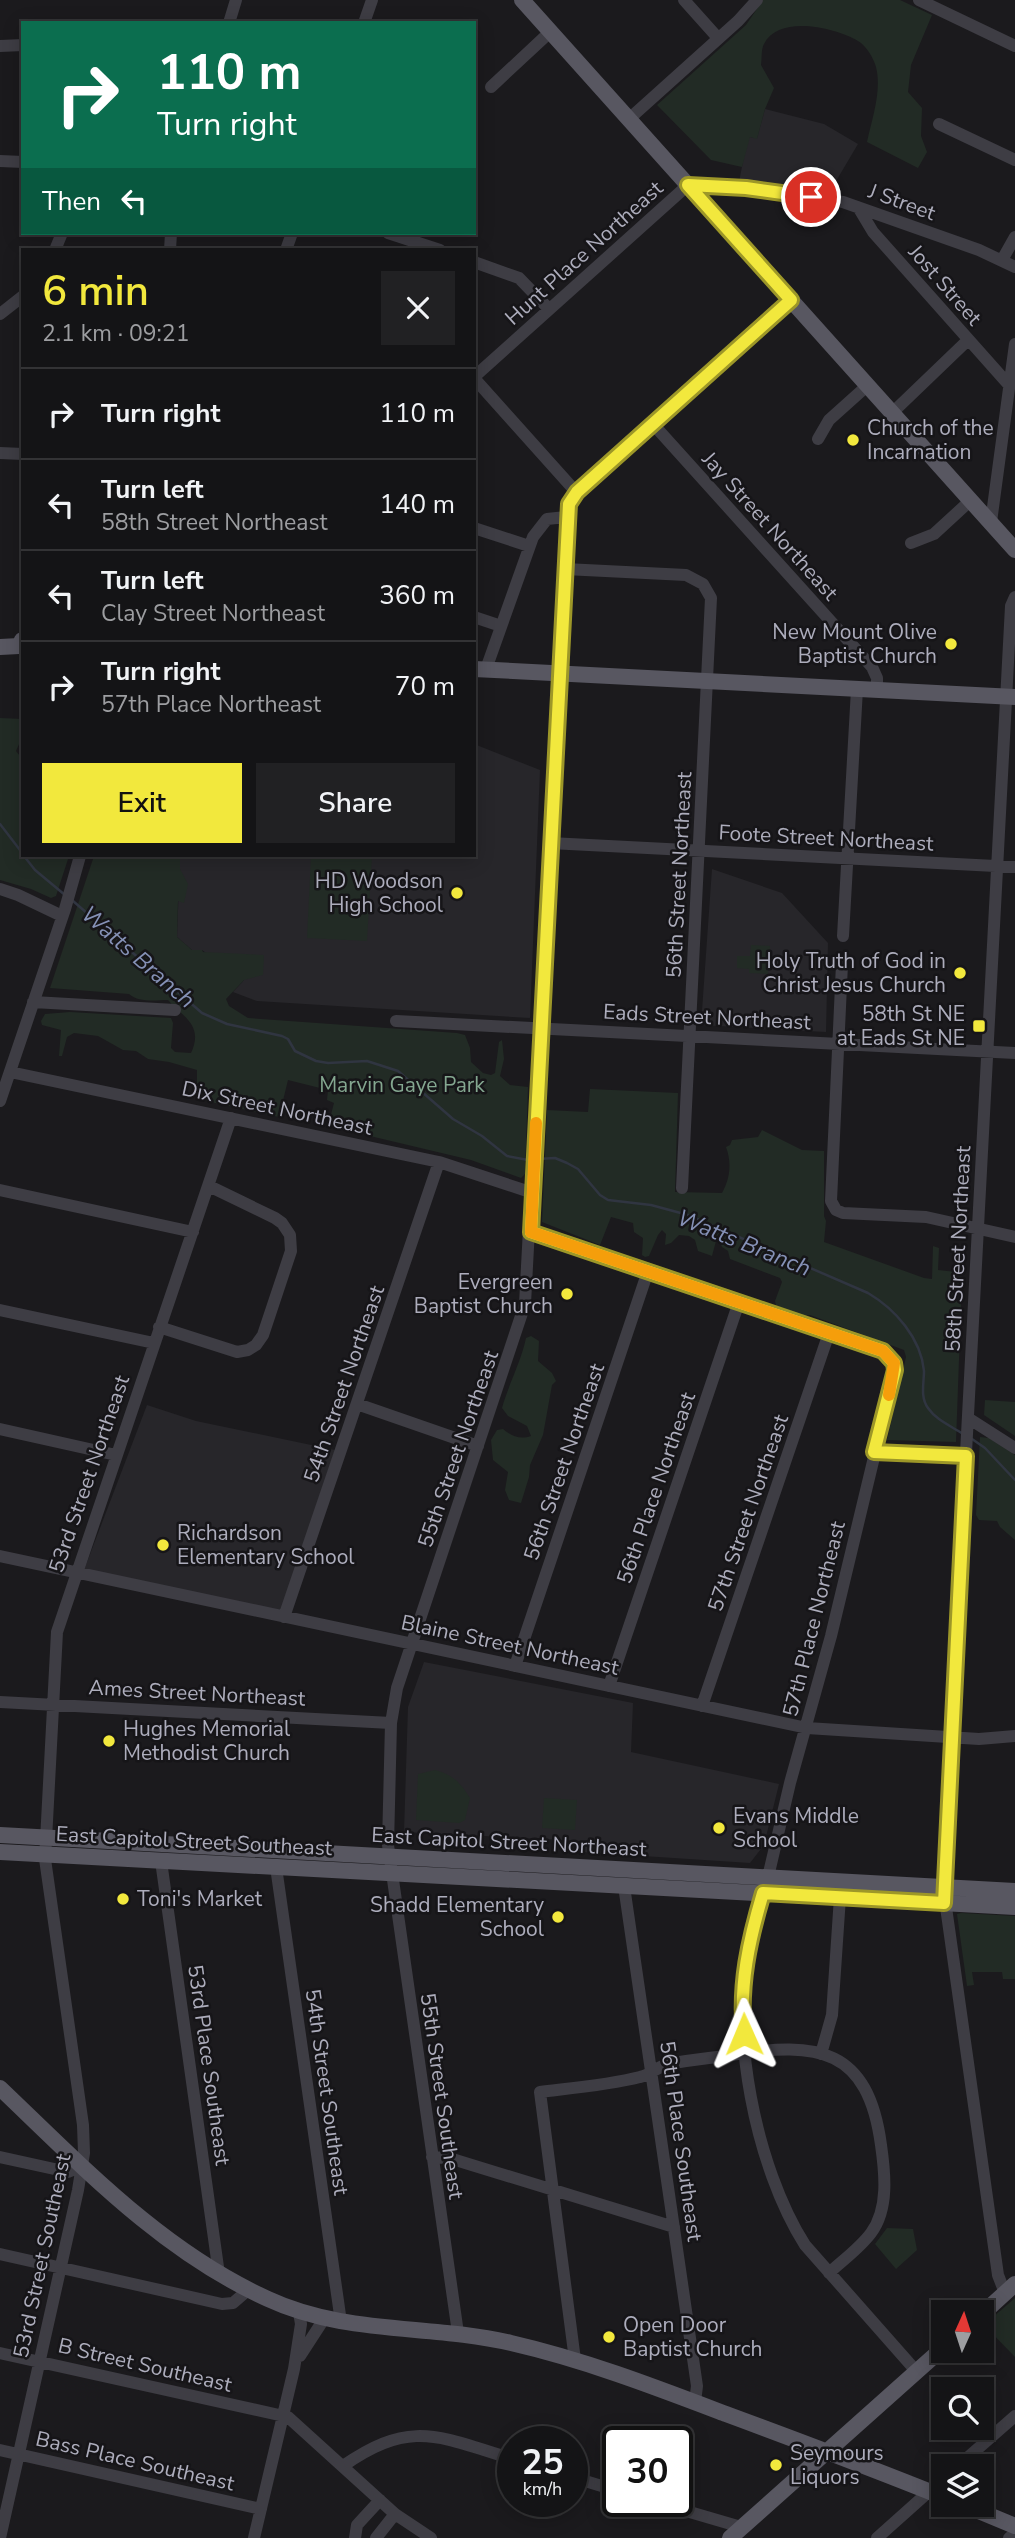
<!DOCTYPE html>
<html lang="en">
<head>
<meta charset="utf-8">
<style>
  :root { --surface:#141416; --page:#212123; --text:#f1f3f6; --muted:#9d9ea1; --line:#333335; --accent:#f2e83d }
  body { margin:0; font-family:"Nunito Sans",sans-serif; background:var(--page); color:var(--text); height:100vh; display:flex; flex-direction:column; font-size:26px; white-space:nowrap }
  * { box-sizing:border-box; margin:0 }
  p { font-size:23px; color:var(--muted) }
  .icon { flex:none; width:38px; height:38px; fill:none; stroke:currentColor; stroke-width:2; stroke-linecap:round; stroke-linejoin:round }
  .map { position:relative; flex:1; overflow:hidden }
  .details { position:absolute; left:21px; top:248px; width:455px; height:609px; display:flex; flex-direction:column; background:var(--surface); border-radius:0px; box-shadow:0 4px 18px #0003,0 0 0 2px var(--line) }
  .details>* { flex:none }
  .top-card { position:absolute; left:21px; top:21px; width:455px; height:214px; border-radius:0px; box-shadow:0 4px 18px #0003,0 0 0 2px var(--line); background:#0b6e4f; color:#fff; overflow:hidden }
  .needle { width:46px; rotate:3deg }
  .buttons { position:absolute; left:931px; top:2300px; display:grid; gap:14px }
  .buttons a { display:grid; place-items:center; width:63px; height:63px; border-radius:0px; background:var(--surface); box-shadow:0 4px 18px #0003,0 0 0 2px var(--line); font-size:35px }
  .speed { position:absolute; left:497px; top:2426px; display:flex; gap:14px; font-size:35px; font-weight:700; text-align:center }
  .speed>* { display:grid; place-content:center; width:91px; height:91px; border-radius:50%; background:var(--surface); box-shadow:0 4px 18px #0003,0 0 0 2px var(--line); line-height:1 }
  .speed small { font-size:18px; font-weight:400 }
  .speed .limit { border:4px solid #111; border-radius:10px; background:#fff; color:#111 }
  .pin { position:absolute; display:grid; place-items:center; width:60px; height:60px; color:#fff; margin:-30px; border:4px solid #fff; border-radius:50%; box-shadow:0 2px 7px #0007 }
  .me { position:absolute; width:77px; margin:-38px; rotate:359deg; stroke-linejoin:round; filter:drop-shadow(0 0 5px #0008) }
  .turn { display:flex; align-items:center; gap:24px; height:147px; padding:0 21px; font-size:32px }
  .turn .icon { width:91px; height:91px; stroke-width:2.5 }
  .turn b { display:block; font-size:49px; line-height:60px }
  .then { display:flex; align-items:center; height:66px; padding:0 21px; background:#0003; gap:14px; font-size:26px }
  .round { display:grid; place-items:center; flex:none; width:74px; height:74px; border-radius:0px; background:var(--page) }
  .head { display:flex; align-items:center; justify-content:space-between; height:119px; padding:0 21px }
  h1 { font-size:42px; font-weight:600; line-height:52px; color:var(--accent) }
  .action { display:flex; gap:14px; margin-top:auto; padding:14px 21px }
  .action a { flex:1; height:80px; border-radius:0px; background:var(--accent); color:#111; font-size:28px; font-weight:600; line-height:80px; text-align:center }
  .action a+a { background:var(--page); color:var(--text) }
  ul { padding:0; list-style:none }
  li { display:flex; align-items:center; gap:21px; height:91px; padding:0 21px; border-top:2px solid var(--line) }
  li div { flex:1 }
  li b { display:block; font-size:26px }
  li em { font-style:normal }
  .map>svg:first-child { display:block }
  .built { fill:#27262a }
  .green { fill:#222b25 }
  .lines { fill:none; stroke-linecap:round; stroke-linejoin:round }
  .stream { stroke:#303541; stroke-width:2.5 }
  .minor { stroke:#3e3d44; stroke-width:12 }
  .major { stroke:#585761; stroke-width:16 }
  .route-casing { stroke:#9d9728; stroke-width:18 }
  .route { stroke:#f2e83d; stroke-width:12 }
  .slow { stroke:#f59e0b; stroke-width:12 }
  .poi-dot { fill:#f2e83d; stroke:#161518; stroke-width:2.5 }
  .labels { text-anchor:middle; dominant-baseline:central; stroke-width:5; stroke-linejoin:round; paint-order:stroke }
  .street-label { font-size:21px; fill:#adadbc; stroke:#161518 }
  .poi-label { font-size:21px; fill:#adadbc; stroke:#161518; text-anchor:start }
  .park-label { font-size:21px; fill:#84a790; stroke:#161518 }
  .water-label { font-size:23px; font-style:italic; fill:#8591b6; stroke:#161518 }
</style>
</head>
<body>
<div class="map">
<svg width="1015" height="2538" viewBox="0 0 1015 2538">
  <rect width="100%" height="100%" fill="#1b1a1d"/>
  <path class="built" d="M 765,109 L 824,124 L 858,144 L 829,193 L 739,182 L 747,141 L 750,137 L 757,138 Z
    M 474,744 L 540,770 L 530,1018 L 257,1001 L 233,992 L 244,980 L 202,950 L 192,950 L 177,937 L 180,856 L 474,856 Z
    M 712,869 L 782,893 L 828,943 L 826,1032 L 701,1025 Z
    M 147,1405 L 196,1421 L 335,1450 L 281,1611 L 84,1570 Z
    M 424,1662 L 633,1703 L 631,1752 L 779,1784 L 764,1845 L 750,1863 L 582,1852 L 582,1841 L 404,1832 L 408,1707 Z"/>
  <path class="green" d="M 763,0 L 900,0 L 932,15 L 911,65 L 908,92 L 922,108 L 921,136 L 927,152 L 918,168 L 867,142 C 872,118 882,91 876,67 C 874,59 866,45 858,41 C 836,28 779,14 764,44 C 761,49 762,59 761,65 L 774,88 L 765,109 L 757,139 L 750,137 L 742,167 L 711,160 L 657,105 L 746,25 Z
    M 0,718 L 23,719 L 23,735 L 16,751 L 23,760 L 23,856 L 69,856 L 56,896 L 51,898 L 31,889 L 0,880 Z
    M 94,856 L 180,856 L 180,869 L 188,884 L 184,903 L 178,901 L 177,937 L 192,950 L 202,950 L 203,952 L 264,955 L 263,975 L 244,980 L 226,999 L 229,1006 L 248,1018 L 457,1033 L 465,1035 L 470,1048 L 471,1062 L 483,1073 L 491,1075 L 495,1073 L 499,1042 L 502,1040 L 504,1059 L 500,1076 L 510,1085 L 528,1087 L 525,1174 L 521,1178 L 471,1160 L 328,1126 L 334,1103 L 327,1100 L 328,1090 L 288,1080 L 279,1117 L 197,1099 L 197,1070 L 169,1062 L 148,1059 L 136,1051 L 123,1050 L 98,1036 L 74,1033 L 67,1037 L 62,1056 L 59,1056 L 61,1030 L 42,1025 L 41,1021 L 45,1014 L 70,1012 L 171,1018 L 173,1023 L 171,1048 L 175,1052 L 191,1053 C 204,1025 183,1017 168,1000 C 156,1000 139,1003 129,994 L 50,988 Z
    M 311,856 L 372,856 L 367,941 L 307,938 Z
    M 751,945 L 770,946 L 768,974 L 749,973 L 749,969 L 737,968 L 737,956 L 750,956 Z
    M 590,1089 L 678,1093 L 675,1192 L 722,1193 C 730,1179 732,1163 726,1147 L 730,1145 L 732,1140 L 758,1137 L 762,1130 L 802,1150 L 824,1151 L 824,1216 L 826,1221 L 824,1242 L 924,1278 L 932,1279 L 933,1246 L 939,1248 L 938,1270 L 956,1272 L 962,1277 L 956,1442 L 887,1440 L 906,1357 L 904,1350 L 810,1315 L 804,1316 L 776,1306 L 775,1301 L 782,1282 L 780,1278 L 730,1259 L 728,1251 L 722,1247 L 720,1242 L 716,1241 L 712,1256 L 698,1251 L 695,1240 L 689,1236 L 679,1235 L 671,1243 L 665,1245 L 666,1234 L 662,1230 L 658,1235 L 649,1256 L 645,1257 L 642,1255 L 643,1238 L 634,1232 L 633,1223 L 611,1217 L 600,1245 L 542,1222 L 547,1110 L 588,1112 Z
    M 531,1336 L 539,1341 L 538,1361 L 552,1373 L 556,1381 L 552,1385 L 543,1435 L 530,1465 L 529,1477 L 521,1503 L 509,1500 L 505,1490 L 508,1472 L 493,1460 L 491,1440 L 497,1430 L 503,1429 C 511,1436 520,1440 531,1436 L 527,1426 L 508,1416 L 502,1408 C 509,1383 521,1362 526,1338 Z
    M 985,1400 L 1015,1402 L 1015,1436 L 984,1415 Z
    M 980,1437 L 989,1438 L 1015,1455 L 1015,1540 L 1000,1527 L 997,1521 L 979,1520 L 976,1515 Z
    M 435,1770 C 453,1775 460,1782 470,1798 L 465,1820 L 459,1823 L 416,1820 L 418,1774 Z
    M 544,1798 L 577,1800 L 575,1830 L 542,1828 Z
    M 961,1913 L 1015,1916 L 1015,1979 L 1003,1979 L 1002,1972 L 972,1972 L 974,1985 L 967,1986 L 957,1914 Z
    M 887,2228 L 913,2229 L 917,2250 L 896,2269 L 875,2244 Z
    M 1015,2298 L 1015,2357 L 984,2325 Z"/>
  <g class="lines">
    <path class="stream" d="M 0,824 L 23,854
      M 24,856 L 35,870 L 65,895
      M 73,901 L 202,1013 L 227,1024 L 282,1036 L 288,1039 L 295,1051 L 316,1061 L 328,1063 L 367,1061 L 398,1071 L 453,1119 L 482,1136 L 507,1156 L 528,1160
      M 538,1159 L 555,1158 L 567,1163 L 578,1169 L 600,1195 L 608,1200 L 651,1205 L 688,1215 L 868,1293 C 895,1309 921,1338 924,1371 C 924,1383 920,1397 928,1408 C 936,1420 951,1426 963,1434
      M 972,1439 L 985,1448 L 1015,1480"/>
    <path class="minor" d="M 684,0 L 718,38
      M 919,0 L 1015,46
      M 229,23 L 236,0
      M 364,23 L 372,0
      M 0,46 L 23,45
      M 491,87 L 550,32
      M 629,119 L 738,21 L 757,0
      M 939,124 L 1015,160
      M 0,161 L 23,162
      M 858,207 L 873,232 L 1009,385
      M 388,233 L 440,250
      M 55,250 L 62,233
      M 170,250 L 171,233
      M 286,250 L 292,233
      M 1002,260 L 1015,237
      M 474,262 L 519,278 L 549,309
      M 0,314 L 23,296
      M 474,377 L 688,185 L 746,189 L 843,202 L 979,250 L 1015,267
      M 474,378 L 577,493
      M 892,413 L 968,340
      M 653,424 L 872,667 L 877,678 L 877,690
      M 818,439 L 829,420 L 868,385
      M 0,453 L 23,454
      M 991,522 L 1015,344
      M 474,528 L 529,546
      M 911,543 L 934,534 L 971,500
      M 565,569 L 686,575 L 703,584 L 711,598 L 682,1188
      M 474,617 L 501,626
      M 486,669 L 533,537 L 547,519 L 566,517
      M 550,843 L 1015,867
      M 0,889 L 18,895 L 62,916
      M 843,936 L 857,689
      M 842,964 L 831,1201 L 836,1210 L 843,1213 L 926,1217 L 1015,1237
      M 33,1002 L 175,1010
      M 396,1021 L 1015,1053
      M 10,1072 L 439,1162 L 533,1193
      M 0,1101 L 65,909 L 80,856
      M 0,1190 L 193,1232
      M 531,1232 L 883,1351 L 891,1358 L 895,1370 L 831,1636 L 790,1783 L 768,1877
      M 0,1310 L 154,1343
      M 159,1327 L 237,1352 L 248,1350 L 256,1345 L 263,1335 L 291,1251 L 290,1235 L 282,1223 L 275,1218 L 209,1186
      M 357,1404 L 478,1446
      M 968,1418 L 1015,1448
      M 0,1429 L 116,1455
      M 874,1452 L 966,1456
      M 0,1556 L 807,1728 L 979,1739 L 1015,1736
      M 284,1617 L 439,1162
      M 515,1666 L 648,1271
      M 609,1686 L 739,1302
      M 0,1702 L 391,1723
      M 702,1706 L 829,1333
      M 161,1861 L 219,2274
      M 276,1867 L 341,2322
      M 624,1886 L 697,2386 L 695,2402
      M 763,1893 C 758,1909 753,1924 749,1940 C 729,2030 755,2166 805,2245 L 917,2372
      M 821,2054 L 832,2015 L 840,1897
      M 0,2157 L 68,2172 L 83,2166
      M 432,2157 L 449,2158 L 674,2227
      M 0,2254 L 222,2304 L 233,2303 L 248,2290
      M 1005,2293 L 998,2275 L 943,1886 L 1011,606 L 1015,597
      M 458,2333 L 388,1845 L 391,1723 L 397,1688 L 525,1304 L 567,511 L 571,500 L 577,493 L 791,300
      M 0,2353 L 288,2417 L 395,2514 L 431,2538
      M 300,2356 L 324,2319
      M 575,2360 L 540,2092 C 573,2088 608,2085 640,2077 C 650,2075 658,2066 669,2064 C 689,2060 711,2058 732,2055 C 818,2041 868,2048 881,2145 C 885,2173 889,2209 871,2233 C 860,2248 843,2260 829,2273
      M 0,2450 L 261,2509
      M 343,2466 C 412,2418 439,2437 513,2459
      M 958,2466 L 1015,2416
      M 572,2477 L 618,2491
      M 652,2501 L 741,2527
      M 0,2538 L 78,2190 L 84,2153 L 83,2125 L 45,1859 L 57,1632 L 231,1118
      M 254,2538 L 294,2369 L 301,2324 L 299,2312
      M 355,2538 L 357,2525 L 380,2500
      M 376,2538 L 395,2514
      M 877,2538 L 943,2479
      M 1009,2538 L 1015,2533"/>
    <path class="major" d="M 522,0 L 1015,550
      M 0,647 L 19,646 L 22,640
      M 474,669 L 1015,697
      M 0,1835 L 1015,1891
      M 0,1852 L 1015,1907
      M 0,2088 C 83,2167 162,2251 268,2299 C 345,2335 430,2324 511,2343 C 585,2360 655,2387 726,2414 C 799,2441 871,2468 943,2497
      M 982,2314 L 1015,2284
      M 962,2504 L 1015,2526
      M 730,2538 L 943,2348"/>
  </g>
  <g class="lines">
    <defs>
      <path id="route" d="M 744,2034 C 739,1985 749,1940 763,1893 L 944,1903 L 966,1456 L 874,1452 L 895,1370 L 894,1363 L 883,1351 L 531,1232 L 569,504 L 577,492 L 791,300 L 688,185 L 746,188 L 811,197"/>
    </defs>
    <use href="#route" class="route-casing"/>
    <use href="#route" class="route"/>
    <path class="slow" d="M 536,1123 L 531,1232 L 883,1351 L 894,1363 L 889,1395"/>
  </g>
  <g class="poi-dot">
    <circle cx="853" cy="440" r="7"/>
    <circle cx="951" cy="644" r="7"/>
    <circle cx="457" cy="893" r="7"/>
    <circle cx="960" cy="973" r="7"/>
    <rect x="972" y="1019" width="14" height="14" rx="3.5"/>
    <circle cx="567" cy="1294" r="7"/>
    <circle cx="163" cy="1545" r="7"/>
    <circle cx="109" cy="1741" r="7"/>
    <circle cx="719" cy="1828" r="7"/>
    <circle cx="123" cy="1899" r="7"/>
    <circle cx="558" cy="1917" r="7"/>
    <circle cx="609" cy="2337" r="7"/>
    <circle cx="776" cy="2465" r="7"/>
  </g>
  <g class="labels">
    <g class="street-label">
      <text transform="translate(902 202) rotate(20)">J Street</text>
      <text transform="translate(584 253) rotate(-42)">Hunt Place Northeast</text>
      <text transform="translate(945 285) rotate(49)">Jost Street</text>
      <text transform="translate(770 526) rotate(48)">Jay Street Northeast</text>
      <text transform="translate(826 838) rotate(3)">Foote Street Northeast</text>
      <text transform="translate(679 875) rotate(-87)">56th Street Northeast</text>
      <text transform="translate(707 1017) rotate(3)">Eads Street Northeast</text>
      <text transform="translate(277 1108) rotate(12)">Dix Street Northeast</text>
      <text transform="translate(958 1249) rotate(-87)">58th Street Northeast</text>
      <text transform="translate(344 1384) rotate(-71)">54th Street Northeast</text>
      <text transform="translate(458 1449) rotate(-71)">55th Street Northeast</text>
      <text transform="translate(564 1462) rotate(-71)">56th Street Northeast</text>
      <text transform="translate(89 1474) rotate(-71)">53rd Street Northeast</text>
      <text transform="translate(656 1488) rotate(-71)">56th Place Northeast</text>
      <text transform="translate(748 1513) rotate(-71)">57th Street Northeast</text>
      <text transform="translate(814 1619) rotate(-76)">57th Place Northeast</text>
      <text transform="translate(510 1645) rotate(12)">Blaine Street Northeast</text>
      <text transform="translate(197 1693) rotate(3)">Ames Street Northeast</text>
      <text transform="translate(194 1841) rotate(3)">East Capitol Street Southeast</text>
      <text transform="translate(509 1842) rotate(3)">East Capitol Street Northeast</text>
      <text transform="translate(209 2065) rotate(82)">53rd Place Southeast</text>
      <text transform="translate(327 2092) rotate(82)">54th Street Southeast</text>
      <text transform="translate(442 2096) rotate(82)">55th Street Southeast</text>
      <text transform="translate(681 2141) rotate(82)">56th Place Southeast</text>
      <text transform="translate(42 2256) rotate(-78)">53rd Street Southeast</text>
      <text transform="translate(145 2365) rotate(13)">B Street Southeast</text>
      <text transform="translate(135 2461) rotate(13)">Bass Place Southeast</text>
    </g>
    <g class="poi-label">
      <text x="867" y="428">Church of the<tspan x="867" dy="24">Incarnation</tspan></text>
      <text x="937" y="632" text-anchor="end">New Mount Olive<tspan x="937" dy="24">Baptist Church</tspan></text>
      <text x="443" y="881" text-anchor="end">HD Woodson<tspan x="443" dy="24">High School</tspan></text>
      <text x="946" y="961" text-anchor="end">Holy Truth of God in<tspan x="946" dy="24">Christ Jesus Church</tspan></text>
      <text x="965" y="1014" text-anchor="end">58th St NE<tspan x="965" dy="24">at Eads St NE</tspan></text>
      <text x="553" y="1282" text-anchor="end">Evergreen<tspan x="553" dy="24">Baptist Church</tspan></text>
      <text x="177" y="1533">Richardson<tspan x="177" dy="24">Elementary School</tspan></text>
      <text x="123" y="1729">Hughes Memorial<tspan x="123" dy="24">Methodist Church</tspan></text>
      <text x="733" y="1816">Evans Middle<tspan x="733" dy="24">School</tspan></text>
      <text x="137" y="1899">Toni's Market</text>
      <text x="544" y="1905" text-anchor="end">Shadd Elementary<tspan x="544" dy="24">School</tspan></text>
      <text x="623" y="2325">Open Door<tspan x="623" dy="24">Baptist Church</tspan></text>
      <text x="790" y="2453">Seymours<tspan x="790" dy="24">Liquors</tspan></text>
    </g>
    <g class="park-label">
      <text x="402" y="1085">Marvin Gaye Park</text>
    </g>
    <g class="water-label">
      <text transform="translate(138 957) rotate(41)">Watts Branch</text>
      <text transform="translate(744 1243) rotate(22)">Watts Branch</text>
    </g>
  </g>
</svg>
<div class="buttons">
<a><svg class="needle" viewBox="-14 -14 28 28"><path d="M0-13l5 13h-10z" fill="#e53935"/><path d="M0 13l5-13h-10z" fill="#9d9ea1"/></svg></a>
<a><svg class="icon" aria-label="search" viewBox="0 0 24 24"><circle cx="10" cy="10" r="6"/><path d="M15 15l6 6"/></svg></a>
<a><svg class="icon" aria-label="layers" viewBox="0 0 24 24"><path d="M12 4l9 5-9 5-9-5zM3 14l9 5 9-5"/></svg></a>
</div>
<div class="speed"><div>25<small>km/h</small></div><div class="limit">30</div></div>
<div class="pin" style="left:811px;top:197px;background:#d93025"><svg class="icon" aria-label="arrive" viewBox="0 0 24 24"><path d="M6 21V4h12l-3 4 3 4H6"/></svg></div>
<svg class="me" style="left:744px;top:2034px" viewBox="-20 -20 40 40"><path d="M0-17L14 15 0 8-14 15z" fill="#f2e83d" stroke="#fff" stroke-width="4"/></svg>
<div class="top-card">
<div class="turn"><svg class="icon" aria-label="right" viewBox="0 0 24 24"><path d="M7 20v-9h11M14 6l5 5-5 5"/></svg><div><b>110 m</b>Turn right</div></div>
<div class="then">Then<svg class="icon" aria-label="left" viewBox="0 0 24 24"><path d="M17 20v-9H6M10 6l-5 5 5 5"/></svg></div>
</div>
<section class="details">
<div class="head"><div><h1>6 min</h1><p>2.1 km · 09:21</p></div><a class="round"><svg class="icon" aria-label="close" viewBox="0 0 24 24"><path d="M6 6l12 12M18 6L6 18"/></svg></a></div>
<ul>
<li><svg class="icon" aria-label="right" viewBox="0 0 24 24"><path d="M7 20v-9h11M14 6l5 5-5 5"/></svg><div><b>Turn right</b></div><em>110 m</em></li>
<li><svg class="icon" aria-label="left" viewBox="0 0 24 24"><path d="M17 20v-9H6M10 6l-5 5 5 5"/></svg><div><b>Turn left</b><p>58th Street Northeast</p></div><em>140 m</em></li>
<li><svg class="icon" aria-label="left" viewBox="0 0 24 24"><path d="M17 20v-9H6M10 6l-5 5 5 5"/></svg><div><b>Turn left</b><p>Clay Street Northeast</p></div><em>360 m</em></li>
<li><svg class="icon" aria-label="right" viewBox="0 0 24 24"><path d="M7 20v-9h11M14 6l5 5-5 5"/></svg><div><b>Turn right</b><p>57th Place Northeast</p></div><em>70 m</em></li>
</ul>
<div class="action"><a>Exit</a><a>Share</a></div>
</section>
</div>
</body>
</html>
